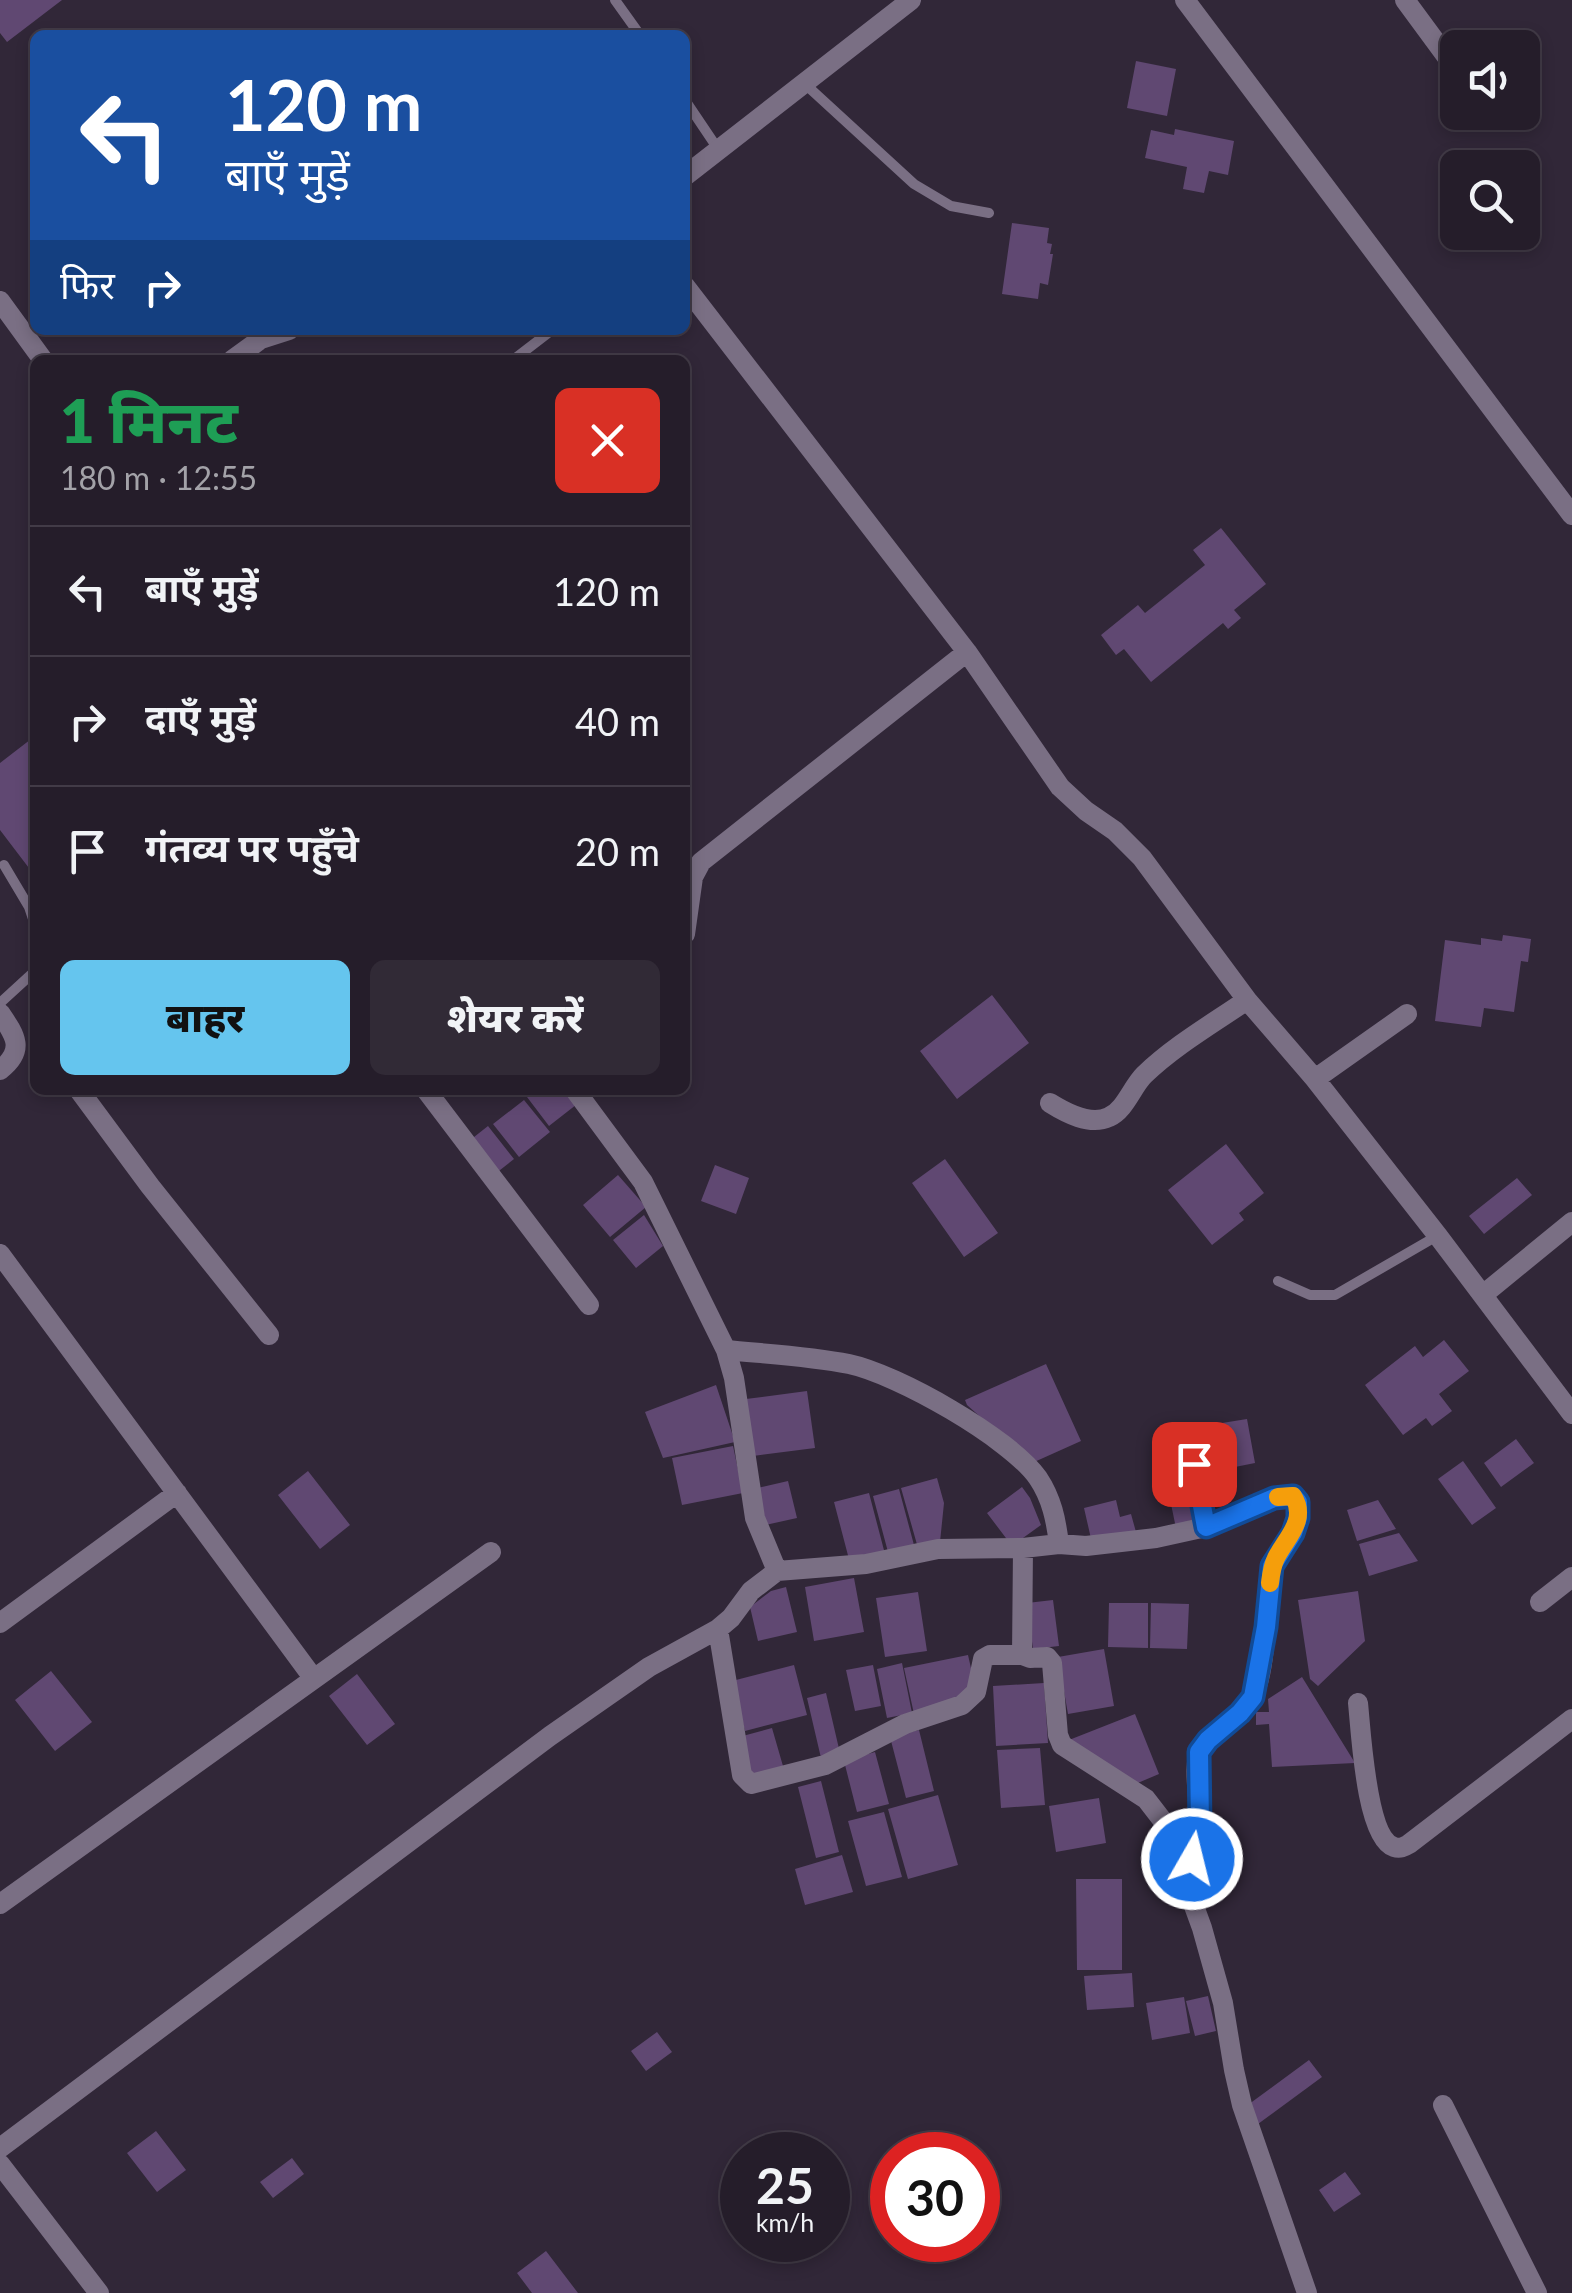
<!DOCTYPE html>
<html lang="hi">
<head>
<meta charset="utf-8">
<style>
  :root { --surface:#251d2a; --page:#312a36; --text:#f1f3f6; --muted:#a3a2a8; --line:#423b47; --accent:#65c5ee }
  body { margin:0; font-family:Lato,"Noto Sans Devanagari",sans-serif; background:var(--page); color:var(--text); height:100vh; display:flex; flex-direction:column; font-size:38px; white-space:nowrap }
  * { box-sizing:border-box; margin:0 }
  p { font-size:32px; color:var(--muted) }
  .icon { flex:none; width:55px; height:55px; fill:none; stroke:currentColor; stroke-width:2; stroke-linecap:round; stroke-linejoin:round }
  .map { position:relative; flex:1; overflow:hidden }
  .panel { position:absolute; left:30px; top:355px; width:660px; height:740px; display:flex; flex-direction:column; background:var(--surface); border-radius:15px; box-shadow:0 5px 15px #0003,0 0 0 2px var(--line) }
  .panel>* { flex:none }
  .top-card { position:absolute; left:30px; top:30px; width:660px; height:305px; border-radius:15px; box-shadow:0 5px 15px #0003,0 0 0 2px var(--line); background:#1a4fa0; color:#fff; overflow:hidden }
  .tools { position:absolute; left:1440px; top:30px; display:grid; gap:20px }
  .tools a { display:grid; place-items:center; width:100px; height:100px; border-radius:15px; background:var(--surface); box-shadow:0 5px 15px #0003,0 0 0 2px var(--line); font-size:50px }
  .speed { position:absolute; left:720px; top:2132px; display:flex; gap:20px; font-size:50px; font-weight:700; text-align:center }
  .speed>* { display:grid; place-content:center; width:130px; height:130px; border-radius:50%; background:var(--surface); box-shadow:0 5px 15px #0003,0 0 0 2px var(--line); line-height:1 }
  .speed small { font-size:25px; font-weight:400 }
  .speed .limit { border:15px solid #d22; background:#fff; color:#111 }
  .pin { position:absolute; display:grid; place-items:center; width:85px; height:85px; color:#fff; margin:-42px; border-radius:20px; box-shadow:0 5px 15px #0006 }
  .me { position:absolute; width:110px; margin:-55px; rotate:8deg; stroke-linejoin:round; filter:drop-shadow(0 0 8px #0008) }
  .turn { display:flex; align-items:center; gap:35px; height:210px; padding:0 30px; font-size:45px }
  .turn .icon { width:130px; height:130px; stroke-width:2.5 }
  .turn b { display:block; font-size:70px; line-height:85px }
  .then { display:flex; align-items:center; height:95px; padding:0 30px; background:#0003; gap:20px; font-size:38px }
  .round { display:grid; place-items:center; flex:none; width:105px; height:105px; border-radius:15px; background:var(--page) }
  .head { display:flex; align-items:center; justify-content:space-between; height:170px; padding:0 30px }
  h1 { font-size:60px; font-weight:800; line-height:75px; color:#1e9e55 }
  .primary-button { display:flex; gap:20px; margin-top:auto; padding:20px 30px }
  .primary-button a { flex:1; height:115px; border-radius:15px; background:var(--accent); color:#111; font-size:40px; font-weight:800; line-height:115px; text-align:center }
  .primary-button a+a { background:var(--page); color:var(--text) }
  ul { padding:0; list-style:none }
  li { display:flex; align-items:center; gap:30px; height:130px; padding:0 30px; border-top:2px solid var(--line) }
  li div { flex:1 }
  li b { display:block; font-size:38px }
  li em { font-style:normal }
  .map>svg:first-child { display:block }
  .building { fill:#604872 }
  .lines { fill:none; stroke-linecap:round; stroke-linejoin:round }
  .service { stroke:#7a6f84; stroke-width:10 }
  .minor { stroke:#7a6f84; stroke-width:20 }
  .route-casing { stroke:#114b97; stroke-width:25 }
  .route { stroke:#1a73e8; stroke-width:18 }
  .slow { stroke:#f59e0b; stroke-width:18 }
</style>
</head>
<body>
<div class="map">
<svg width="1572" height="2293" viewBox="0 0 1572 2293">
  <rect width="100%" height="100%" fill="#312738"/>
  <path class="building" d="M 0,0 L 62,0 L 7,42 L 0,33 Z
    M 1136,61 L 1176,69 L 1167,116 L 1127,108 Z
    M 1175,129 L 1234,141 L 1228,175 L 1209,171 L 1204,193 L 1183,189 L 1187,167 L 1145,158 L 1151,130 L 1174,135 Z
    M 1012,223 L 1049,228 L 1047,243 L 1052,244 L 1050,254 L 1053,254 L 1048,285 L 1040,283 L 1038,299 L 1002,294 Z
    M 1221,528 L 1266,584 L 1234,610 L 1241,618 L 1228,629 L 1223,623 L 1151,682 L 1124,649 L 1116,655 L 1101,635 L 1138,605 L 1145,613 L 1205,565 L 1193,550 Z
    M 35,736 L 35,876 L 0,830 L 0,763 Z
    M 1503,935 L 1531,939 L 1528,962 L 1521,961 L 1514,1012 L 1484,1008 L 1481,1027 L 1435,1021 L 1445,940 L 1481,945 L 1481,938 L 1502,941 Z
    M 992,995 L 1029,1043 L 957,1099 L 920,1051 Z
    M 537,1090 L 572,1090 L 581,1101 L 549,1126 L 527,1097 Z
    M 524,1100 L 550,1132 L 519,1157 L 493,1124 Z
    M 488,1126 L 514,1159 L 495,1174 L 469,1141 Z
    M 1226,1144 L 1264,1193 L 1239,1213 L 1244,1220 L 1212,1245 L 1168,1190 Z
    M 945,1159 L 998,1233 L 964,1257 L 912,1183 Z
    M 715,1165 L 749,1178 L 736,1214 L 701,1201 Z
    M 618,1175 L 646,1207 L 610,1237 L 583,1205 Z
    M 1517,1178 L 1532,1195 L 1484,1234 L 1469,1216 Z
    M 644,1215 L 663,1246 L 636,1268 L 613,1240 Z
    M 1444,1340 L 1469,1371 L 1439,1394 L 1452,1411 L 1432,1426 L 1426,1418 L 1403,1435 L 1365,1385 L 1415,1346 L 1423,1357 Z
    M 1046,1364 L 1081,1441 L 1032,1463 L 967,1405 L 965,1400 Z
    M 716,1385 L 735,1442 L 663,1458 L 645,1412 Z
    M 807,1391 L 815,1448 L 753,1456 L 746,1399 Z
    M 1247,1419 L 1255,1463 L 1230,1468 L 1222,1423 Z
    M 1218,1424 L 1226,1462 L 1200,1467 L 1192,1430 Z
    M 1516,1439 L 1534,1463 L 1501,1487 L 1484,1463 Z
    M 733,1446 L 743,1493 L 682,1505 L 672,1458 Z
    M 1463,1461 L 1496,1508 L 1472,1525 L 1438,1479 Z
    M 308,1471 L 350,1525 L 320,1549 L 278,1495 Z
    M 937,1478 L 944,1503 L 940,1542 L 918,1548 L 901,1488 Z
    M 788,1481 L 797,1518 L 761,1526 L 753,1489 Z
    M 1177,1483 L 1181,1497 L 1195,1494 L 1202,1523 L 1176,1528 L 1167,1485 Z
    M 1022,1487 L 1030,1498 L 1041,1525 L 1012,1546 L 987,1513 Z
    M 899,1489 L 914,1545 L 888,1552 L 873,1496 Z
    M 869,1493 L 885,1554 L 850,1563 L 834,1502 Z
    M 1116,1500 L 1120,1517 L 1131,1514 L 1136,1532 L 1092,1543 L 1084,1508 Z
    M 1378,1500 L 1396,1529 L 1357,1541 L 1347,1510 Z
    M 1399,1533 L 1418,1561 L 1369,1576 L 1359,1544 Z
    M 854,1578 L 864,1632 L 814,1641 L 805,1587 Z
    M 786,1587 L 797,1632 L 758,1641 L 750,1607 L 771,1591 Z
    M 1358,1591 L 1365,1641 L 1318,1686 L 1310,1679 L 1298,1600 Z
    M 918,1592 L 927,1651 L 885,1657 L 876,1598 Z
    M 1053,1600 L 1059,1646 L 1033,1649 L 1027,1603 Z
    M 1109,1603 L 1148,1603 L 1148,1648 L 1108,1647 Z
    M 1151,1603 L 1189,1604 L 1187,1649 L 1150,1648 Z
    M 1104,1649 L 1114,1706 L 1068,1714 L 1058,1657 Z
    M 968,1655 L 975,1686 L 961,1704 L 914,1714 L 904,1668 Z
    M 902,1663 L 912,1713 L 887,1718 L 877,1669 Z
    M 794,1665 L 807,1715 L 745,1731 L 732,1681 Z
    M 873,1665 L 881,1706 L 855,1711 L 846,1670 Z
    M 51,1671 L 92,1722 L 55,1751 L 15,1700 Z
    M 357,1674 L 395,1724 L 367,1745 L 329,1696 Z
    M 1302,1677 L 1355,1763 L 1272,1767 L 1269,1724 L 1256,1725 L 1256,1712 L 1269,1712 L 1268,1699 Z
    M 1044,1683 L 1048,1743 L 996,1746 L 993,1686 Z
    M 826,1693 L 840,1753 L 821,1758 L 807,1698 Z
    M 1135,1714 L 1159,1774 L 1133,1785 L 1069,1740 Z
    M 772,1728 L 785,1773 L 752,1782 L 739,1737 Z
    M 919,1730 L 934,1791 L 906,1798 L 890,1737 Z
    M 1040,1748 L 1045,1805 L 1001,1808 L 997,1750 Z
    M 875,1752 L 889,1804 L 857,1812 L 844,1761 Z
    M 821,1781 L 839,1852 L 816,1858 L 798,1787 Z
    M 938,1795 L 958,1865 L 908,1879 L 888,1809 Z
    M 1099,1798 L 1106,1843 L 1056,1852 L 1049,1806 Z
    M 884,1812 L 902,1877 L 866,1886 L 848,1821 Z
    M 842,1855 L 853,1892 L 805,1905 L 795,1869 Z
    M 1076,1879 L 1122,1879 L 1122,1970 L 1077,1970 Z
    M 1132,1973 L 1134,2007 L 1087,2010 L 1084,1976 Z
    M 1208,1996 L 1216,2031 L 1195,2036 L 1186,2001 Z
    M 1184,1997 L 1190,2033 L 1152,2040 L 1146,2003 Z
    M 657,2032 L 672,2052 L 646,2071 L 631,2051 Z
    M 1309,2060 L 1322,2077 L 1258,2124 L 1245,2107 Z
    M 156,2131 L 186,2170 L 157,2192 L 127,2153 Z
    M 292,2158 L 304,2174 L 273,2198 L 260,2182 Z
    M 1345,2172 L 1361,2194 L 1334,2212 L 1319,2190 Z
    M 546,2251 L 578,2293 L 532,2293 L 517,2273 Z"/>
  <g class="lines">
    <path class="service" d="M 615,0 L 640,35
      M 805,84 L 914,184 L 951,206 L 989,213
      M 685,100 L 718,149
      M 513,360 L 552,330
      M 4,865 L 29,907 L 35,925
      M 0,1003 L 35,971
      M 1278,1281 L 1310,1295 L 1335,1295 L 1437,1236"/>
    <path class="minor" d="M 1185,0 L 1572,515
      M 1405,0 L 1458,72
      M 685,176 L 911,0
      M 685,286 L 967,652 L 1060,787 L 1086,811 L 1115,831 L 1142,858 L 1247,1000 L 1315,1079 L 1438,1236 L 1572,1414
      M 0,301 L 43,360
      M 232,360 L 261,339 L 289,330
      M 685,934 L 693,877 L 701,862 L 967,652
      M 0,1013 C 15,1035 26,1050 0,1070
      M 1315,1079 L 1407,1014
      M 79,1090 L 150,1186 L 269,1335
      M 426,1090 L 589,1305
      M 575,1090 L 643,1182 L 726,1350 L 734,1378 L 755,1518 L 777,1571
      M 1050,1103 C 1066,1113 1090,1126 1109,1117 C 1125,1110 1132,1087 1144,1075 C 1174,1046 1212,1024 1247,1000
      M 0,1254 L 314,1679
      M 1484,1294 L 1572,1222
      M 726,1350 C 767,1354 809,1356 849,1364 C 897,1374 1010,1438 1038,1478 C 1052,1499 1056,1520 1059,1544
      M 1188,1432 L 1206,1527
      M 1023,1548 L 1022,1655 L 1030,1658 L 1047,1657 L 1052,1663 L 1058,1735 L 1062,1745 L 1146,1799 L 1163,1821 L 1202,1928 L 1223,2003 L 1234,2070 L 1242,2105 L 1307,2293
      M 1540,1602 L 1572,1577
      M 0,1623 L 177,1493
      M 718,1629 L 742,1775 L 751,1784 L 825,1765 L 905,1724 L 962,1705 L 976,1692 L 983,1659 L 990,1655 L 1022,1655
      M 1358,1703 C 1361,1731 1366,1838 1394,1847 C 1400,1849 1404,1847 1409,1844 L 1572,1719
      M 0,1904 L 491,1552
      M 1443,2105 L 1537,2293
      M 0,2148 L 550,1736 L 649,1667 L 718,1629 L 731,1618 L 751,1591 L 777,1571 L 866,1564 L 938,1549 L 1023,1548 L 1059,1544 L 1086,1546 L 1156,1538 L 1206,1527 L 1274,1498 L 1293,1496 C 1313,1522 1276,1548 1271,1572 C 1264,1608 1268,1661 1254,1694 C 1243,1719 1212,1727 1201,1748 C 1191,1767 1201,1803 1199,1825 C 1198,1844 1191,1865 1186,1884
      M 0,2164 L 99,2293"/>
  </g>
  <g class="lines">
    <defs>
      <path id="route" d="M 1192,1859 L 1200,1827 L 1199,1752 L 1208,1740 L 1240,1713 L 1253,1697 L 1266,1627 L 1272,1566 L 1293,1533 L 1298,1518 L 1298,1502 L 1293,1496 L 1274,1498 L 1206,1527 L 1194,1464"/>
    </defs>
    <use href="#route" class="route-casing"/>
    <use href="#route" class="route"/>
    <path class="slow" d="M 1270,1583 C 1271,1574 1272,1566 1276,1558 C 1286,1538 1308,1520 1293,1496 L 1278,1497"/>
  </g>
</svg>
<div class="tools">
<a><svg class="icon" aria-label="sound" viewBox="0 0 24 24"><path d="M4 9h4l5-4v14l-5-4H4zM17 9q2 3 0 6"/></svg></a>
<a><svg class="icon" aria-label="search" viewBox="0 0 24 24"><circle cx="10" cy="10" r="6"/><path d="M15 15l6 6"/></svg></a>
</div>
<div class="speed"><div>25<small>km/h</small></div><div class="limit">30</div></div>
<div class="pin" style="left:1194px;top:1464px;background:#d93025"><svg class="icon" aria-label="arrive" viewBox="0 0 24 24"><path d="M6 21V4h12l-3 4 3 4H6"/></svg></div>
<svg class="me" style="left:1192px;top:1859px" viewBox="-20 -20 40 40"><circle r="17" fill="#1a73e8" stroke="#fff" stroke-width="3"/><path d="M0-11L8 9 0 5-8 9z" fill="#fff"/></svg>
<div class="top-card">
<div class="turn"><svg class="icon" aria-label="left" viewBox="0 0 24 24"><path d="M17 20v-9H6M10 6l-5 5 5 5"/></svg><div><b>120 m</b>बाएँ मुड़ें</div></div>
<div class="then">फिर<svg class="icon" aria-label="right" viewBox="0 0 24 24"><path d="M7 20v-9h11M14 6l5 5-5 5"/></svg></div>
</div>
<section class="panel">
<div class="head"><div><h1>1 मिनट</h1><p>180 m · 12:55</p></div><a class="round" style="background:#d93025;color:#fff"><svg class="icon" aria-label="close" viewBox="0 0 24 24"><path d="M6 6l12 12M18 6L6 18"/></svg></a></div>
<ul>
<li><svg class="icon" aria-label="left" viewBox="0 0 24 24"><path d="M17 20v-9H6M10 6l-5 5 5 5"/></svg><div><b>बाएँ मुड़ें</b></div><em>120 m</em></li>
<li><svg class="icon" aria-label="right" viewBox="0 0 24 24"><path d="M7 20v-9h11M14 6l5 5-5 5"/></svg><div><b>दाएँ मुड़ें</b></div><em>40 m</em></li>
<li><svg class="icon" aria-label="arrive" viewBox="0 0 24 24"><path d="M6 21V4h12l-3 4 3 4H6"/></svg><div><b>गंतव्य पर पहुँचे</b></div><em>20 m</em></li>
</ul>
<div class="primary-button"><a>बाहर</a><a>शेयर करें</a></div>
</section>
</div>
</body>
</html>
